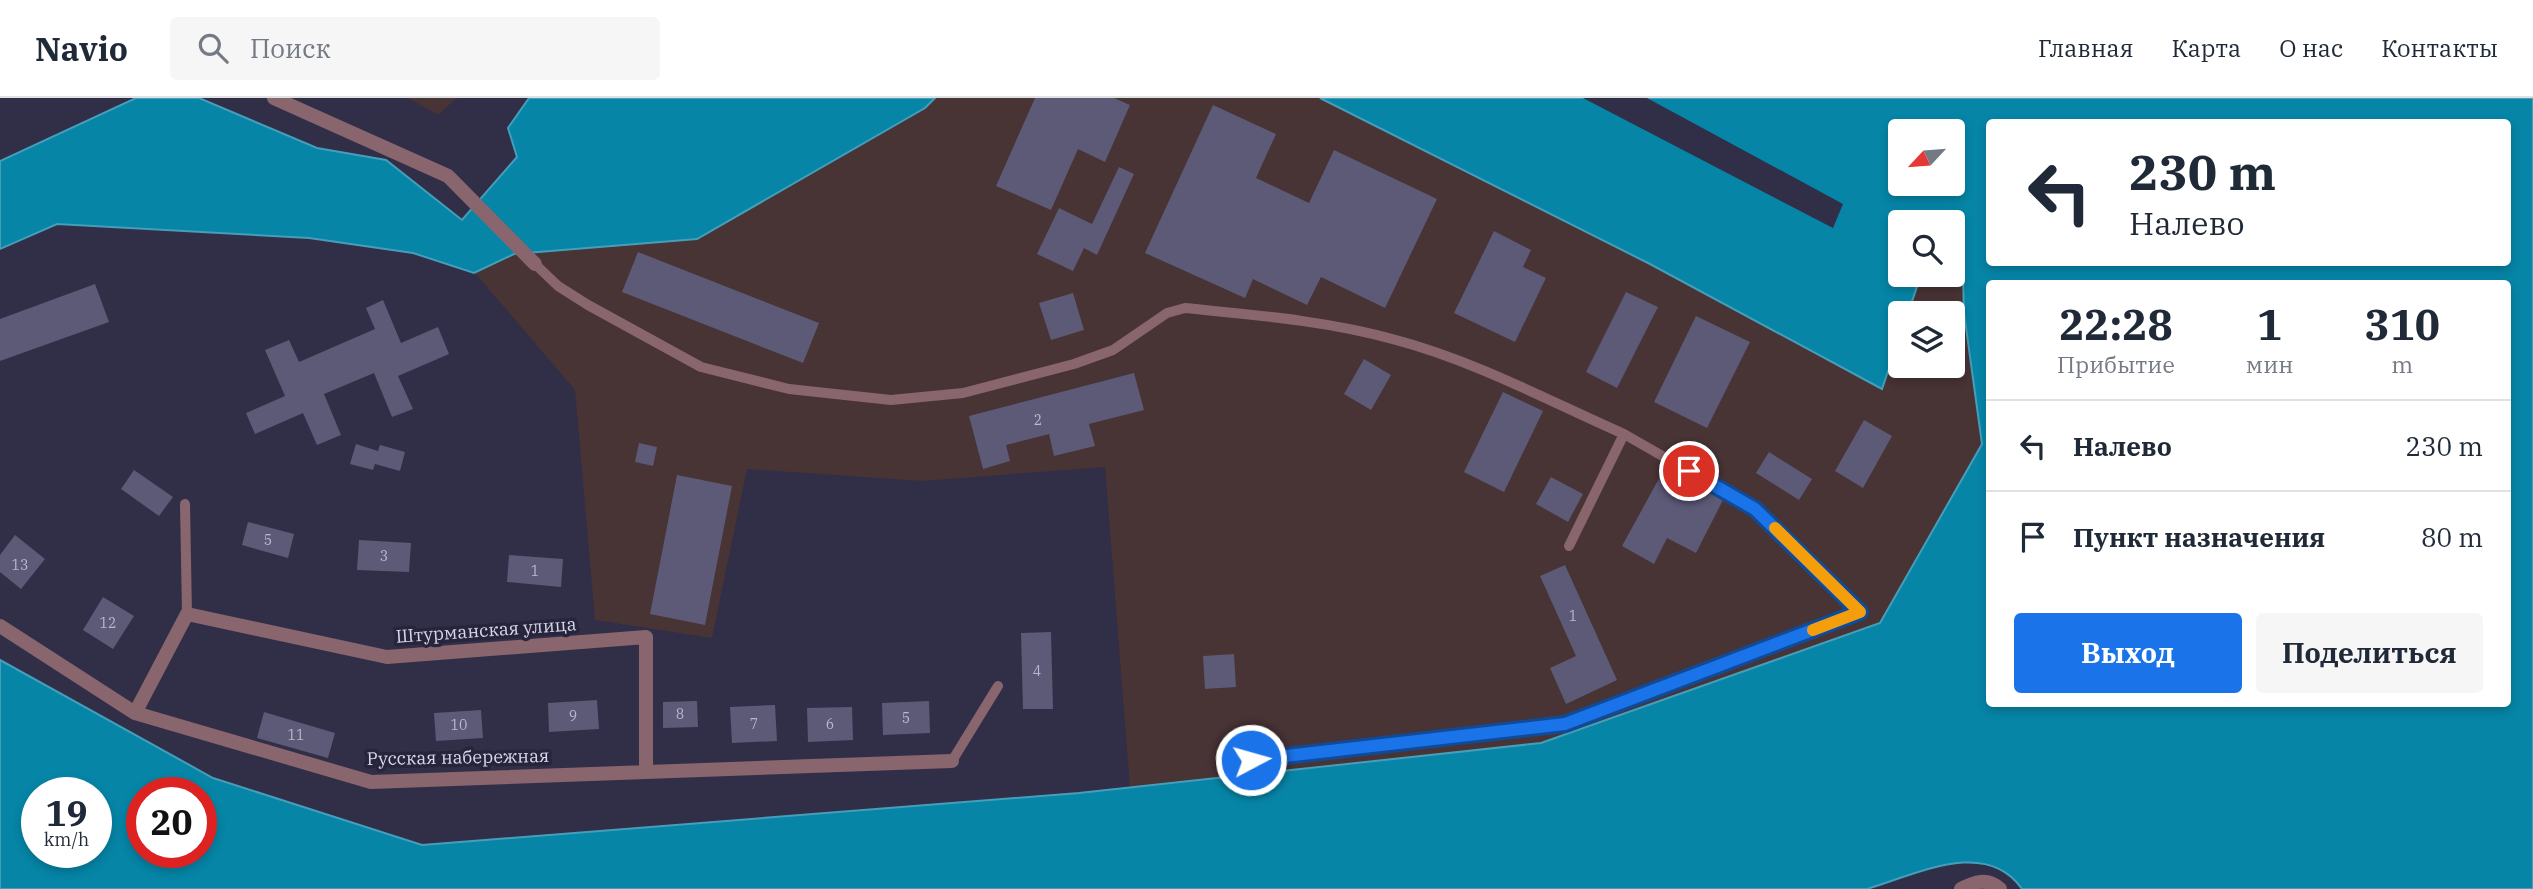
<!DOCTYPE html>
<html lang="ru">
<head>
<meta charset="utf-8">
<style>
  :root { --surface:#fff; --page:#f6f6f7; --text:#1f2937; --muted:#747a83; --line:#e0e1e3; --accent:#1a73e8 }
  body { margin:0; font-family:"IBM Plex Serif",serif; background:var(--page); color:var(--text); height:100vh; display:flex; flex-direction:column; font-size:26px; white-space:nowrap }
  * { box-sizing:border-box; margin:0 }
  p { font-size:23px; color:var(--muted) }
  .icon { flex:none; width:38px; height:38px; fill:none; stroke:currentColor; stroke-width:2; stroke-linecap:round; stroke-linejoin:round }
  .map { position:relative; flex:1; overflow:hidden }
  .drawer { position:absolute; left:1986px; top:182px; width:525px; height:427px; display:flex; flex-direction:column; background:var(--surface); border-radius:7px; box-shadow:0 4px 10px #0003 }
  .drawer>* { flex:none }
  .guide { position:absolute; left:1986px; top:21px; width:525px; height:147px; border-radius:7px; box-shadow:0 4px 10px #0003; background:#fff; color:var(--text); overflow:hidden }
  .needle { width:46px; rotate:244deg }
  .controls { position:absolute; left:1888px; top:21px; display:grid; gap:14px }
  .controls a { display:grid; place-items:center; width:77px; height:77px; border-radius:7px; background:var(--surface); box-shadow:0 4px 10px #0003; font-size:35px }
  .speed { position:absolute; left:21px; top:679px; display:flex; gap:14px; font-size:35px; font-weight:700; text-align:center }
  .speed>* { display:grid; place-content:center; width:91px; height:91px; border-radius:50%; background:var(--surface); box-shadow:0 4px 10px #0003; line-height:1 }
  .speed small { font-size:18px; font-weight:400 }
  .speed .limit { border:10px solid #d22; background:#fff; color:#111 }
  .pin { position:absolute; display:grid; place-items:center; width:60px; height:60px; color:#fff; margin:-30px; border:4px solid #fff; border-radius:50%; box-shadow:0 2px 7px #0007 }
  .me { position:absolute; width:77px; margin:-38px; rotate:84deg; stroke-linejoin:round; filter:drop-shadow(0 0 5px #0008) }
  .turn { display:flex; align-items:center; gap:24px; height:147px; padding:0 28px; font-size:32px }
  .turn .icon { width:91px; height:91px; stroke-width:2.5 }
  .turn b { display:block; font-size:49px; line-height:60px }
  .eta { display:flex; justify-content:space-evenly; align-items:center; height:119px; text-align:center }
  .eta b { font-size:42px; font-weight:800; line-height:49px }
  .action { display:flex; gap:14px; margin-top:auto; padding:14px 28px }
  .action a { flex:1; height:80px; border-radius:7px; background:var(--accent); color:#fff; font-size:28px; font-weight:800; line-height:80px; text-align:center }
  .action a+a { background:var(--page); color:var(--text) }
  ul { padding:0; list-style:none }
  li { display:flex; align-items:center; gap:21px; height:91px; padding:0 28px; border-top:2px solid var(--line) }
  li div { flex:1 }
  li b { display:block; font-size:26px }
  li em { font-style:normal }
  header { display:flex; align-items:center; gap:42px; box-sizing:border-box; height:98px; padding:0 35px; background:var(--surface); border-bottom:2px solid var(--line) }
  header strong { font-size:33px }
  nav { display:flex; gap:38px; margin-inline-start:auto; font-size:24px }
  .search { width:490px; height:63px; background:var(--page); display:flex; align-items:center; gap:18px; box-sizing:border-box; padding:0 24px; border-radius:7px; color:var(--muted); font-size:26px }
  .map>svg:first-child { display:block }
  .industrial { fill:#483335 }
  .water { fill:#0685a7; stroke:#459eba; stroke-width:2; fill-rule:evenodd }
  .pier { fill:#312e48 }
  .building { fill:#5c5a77 }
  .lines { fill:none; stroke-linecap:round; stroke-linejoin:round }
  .lane { stroke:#89656e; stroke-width:10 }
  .street { stroke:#89656e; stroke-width:14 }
  .route-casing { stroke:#114b97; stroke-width:18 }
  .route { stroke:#1a73e8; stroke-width:12 }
  .slow { stroke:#f59e0b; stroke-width:12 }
  .labels { text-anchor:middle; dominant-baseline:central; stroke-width:7; stroke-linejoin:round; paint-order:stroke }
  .number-label { font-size:14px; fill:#b9b8cc }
  .street-label { font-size:18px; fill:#d8d7e8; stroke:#27243d }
</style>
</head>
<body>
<header>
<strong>Navio</strong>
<div class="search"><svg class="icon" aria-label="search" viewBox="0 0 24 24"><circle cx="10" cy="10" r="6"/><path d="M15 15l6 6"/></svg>Поиск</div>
<nav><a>Главная</a><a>Карта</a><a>О нас</a><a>Контакты</a></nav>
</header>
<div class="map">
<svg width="2533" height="791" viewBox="0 0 2533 791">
  <rect width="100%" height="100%" fill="#312e48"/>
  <path class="industrial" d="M 408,0 L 457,0 L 438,17 Z
    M 935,0 L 1320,0 L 1650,166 L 1882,291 L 1900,237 L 1900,268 L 1953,268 L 1953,215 L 1908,215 L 1920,180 L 1963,180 L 1964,215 L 1983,346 L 1880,525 L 1541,645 L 1130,690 L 1105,369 L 922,383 L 747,371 L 712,540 L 595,522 L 575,292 L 475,175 L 513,156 L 697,141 L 925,11 Z"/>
  <path class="water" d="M 136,0 L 199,0 L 317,50 L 386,62 L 462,122 L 517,59 L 508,30 L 529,0 L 935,0 L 925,10 L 697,141 L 514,156 L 474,175 L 413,155 L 309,140 L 57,126 L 0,151 L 0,63 Z
    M 1320,0 L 2533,0 L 2533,791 L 2022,791 C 1986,739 1915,777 1867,791 L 0,791 L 0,562 L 213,680 L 422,747 L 1079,695 L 1541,645 L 1880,525 L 1982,346 L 1964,215 L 1963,180 L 1920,180 L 1908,215 L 1900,215 L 1900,237 L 1882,291 L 1650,166 ZM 1990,24 L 2508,24 L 2508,164 L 1990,164 ZM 1900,33 L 1953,33 L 1953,86 L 1900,86 ZM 1900,124 L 1953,124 L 1953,177 L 1900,177 ZM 1990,186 L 2508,186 L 2508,606 L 1990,606 ZM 37,695 L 96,695 L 96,754 L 37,754 ZM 142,695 L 201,695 L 201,754 L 142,754 Z"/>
  <path class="pier" d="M 1583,0 L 1647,0 L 1843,106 L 1833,130 Z"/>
  <path class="building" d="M 1035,0 L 1114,0 L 1130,7 L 1105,64 L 1078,51 L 1051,112 L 996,88 Z
    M 1213,7 L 1276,36 L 1256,80 L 1309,105 L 1334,52 L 1437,101 L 1385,210 L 1321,179 L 1307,207 L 1253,181 L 1245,200 L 1145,155 Z
    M 1119,69 L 1134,76 L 1097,157 L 1084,150 L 1073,173 L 1037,156 L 1059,110 L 1092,126 Z
    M 1494,133 L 1531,152 L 1523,169 L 1546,180 L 1515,244 L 1454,215 Z
    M 638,154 L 819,225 L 803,265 L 622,194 Z
    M 95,186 L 109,224 L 0,263 L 0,221 Z
    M 1626,194 L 1658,209 L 1617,290 L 1586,274 Z
    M 1073,195 L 1084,232 L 1051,242 L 1039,205 Z
    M 383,202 L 401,245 L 438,229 L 449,256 L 398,278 L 413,311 L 392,319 L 374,275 L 324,296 L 341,337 L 317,347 L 303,315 L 255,336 L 246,315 L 285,298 L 265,252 L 289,242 L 299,264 L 375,231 L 366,210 Z
    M 1696,218 L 1750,244 L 1707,330 L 1654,304 Z
    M 1364,261 L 1391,277 L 1371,312 L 1344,296 Z
    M 1134,275 L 1144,312 L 1089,326 L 1095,348 L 1054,358 L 1049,336 L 1006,347 L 1010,363 L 983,371 L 969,318 Z
    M 1503,294 L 1543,313 L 1504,394 L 1464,374 Z
    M 1864,322 L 1892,338 L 1863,390 L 1835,373 Z
    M 639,345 L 657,349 L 653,368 L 635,364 Z
    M 356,346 L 378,353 L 380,347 L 405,354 L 400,373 L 375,366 L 373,372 L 350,366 Z
    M 1769,354 L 1812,381 L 1799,402 L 1756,375 Z
    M 134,372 L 173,399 L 159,418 L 121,391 Z
    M 1662,375 L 1700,396 L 1702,391 L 1723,402 L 1696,455 L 1667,440 L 1654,466 L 1622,448 Z
    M 677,377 L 732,388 L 705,527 L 650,516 Z
    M 1551,379 L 1583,396 L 1568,424 L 1536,406 Z
    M 248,424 L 294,436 L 288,460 L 242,447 Z
    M 15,437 L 45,461 L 21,491 L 0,474 L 0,457 Z
    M 359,442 L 411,445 L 409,474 L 357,472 Z
    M 509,457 L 563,461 L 561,489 L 507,484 Z
    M 1565,467 L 1617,582 L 1566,606 L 1550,570 L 1576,558 L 1540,478 Z
    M 103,499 L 134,518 L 113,551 L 83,532 Z
    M 1051,534 L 1053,611 L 1023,611 L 1021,535 Z
    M 1234,556 L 1236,589 L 1205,591 L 1203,558 Z
    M 597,602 L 599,631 L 549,634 L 548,605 Z
    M 697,603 L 698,629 L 663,630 L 663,604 Z
    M 929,603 L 930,635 L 883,637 L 882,605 Z
    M 775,607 L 777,643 L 732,645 L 730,609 Z
    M 852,609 L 853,642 L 808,644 L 807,610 Z
    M 481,612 L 483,640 L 436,643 L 434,615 Z
    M 264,614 L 335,635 L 328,660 L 257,640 Z"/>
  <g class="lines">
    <path class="lane" d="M 535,166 L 558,188 L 588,207 L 701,269 L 789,291 L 891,302 L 963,295 L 1074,266 L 1113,252 L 1167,215 L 1185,210 C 1255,217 1329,223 1396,242 C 1475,263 1549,303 1624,336 L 1569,448
      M 185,406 L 187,516
      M 1251,661 L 1565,626 L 1860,514 L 1755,411 L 1624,336
      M 952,663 L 998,588"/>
    <path class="street" d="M 274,0 L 448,78 L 535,166
      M 0,528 L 135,615 L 371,684 L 952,663
      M 135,615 L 187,516 L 387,559 L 646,539 L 646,672
      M 1961,791 C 1974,784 1987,779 2000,791"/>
  </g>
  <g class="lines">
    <defs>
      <path id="route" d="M 1251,662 L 1565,626 L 1860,514 L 1755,411 L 1689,373"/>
    </defs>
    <use href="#route" class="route-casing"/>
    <use href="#route" class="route"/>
    <path class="slow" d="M 1775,430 L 1860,514 L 1813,532"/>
  </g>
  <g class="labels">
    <g class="number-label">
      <text x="1038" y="322">2</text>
      <text x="268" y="442">5</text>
      <text x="384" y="458">3</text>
      <text x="20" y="467">13</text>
      <text x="535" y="473">1</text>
      <text x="1573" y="518">1</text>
      <text x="108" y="525">12</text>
      <text x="1037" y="573">4</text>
      <text x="680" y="616">8</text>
      <text x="573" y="618">9</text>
      <text x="906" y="620">5</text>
      <text x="754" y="626">7</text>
      <text x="830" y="626">6</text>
      <text x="459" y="627">10</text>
      <text x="296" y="637">11</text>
    </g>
    <g class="street-label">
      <text transform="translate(486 532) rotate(-4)">Штурманская улица</text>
      <text transform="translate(458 659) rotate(-1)">Русская набережная</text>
    </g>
  </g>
</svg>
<div class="controls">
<a><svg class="needle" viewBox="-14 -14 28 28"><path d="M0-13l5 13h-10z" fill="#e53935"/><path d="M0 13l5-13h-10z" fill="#747a83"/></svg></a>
<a><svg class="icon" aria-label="search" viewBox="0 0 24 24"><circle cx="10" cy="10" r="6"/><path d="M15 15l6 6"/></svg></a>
<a><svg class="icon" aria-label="layers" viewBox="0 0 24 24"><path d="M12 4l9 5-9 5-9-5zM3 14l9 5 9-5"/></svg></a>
</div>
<div class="speed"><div>19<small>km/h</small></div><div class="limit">20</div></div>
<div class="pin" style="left:1689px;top:373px;background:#d93025"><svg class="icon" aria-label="arrive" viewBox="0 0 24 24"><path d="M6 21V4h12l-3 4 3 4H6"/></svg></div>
<svg class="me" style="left:1251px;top:662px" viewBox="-20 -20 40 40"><circle r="17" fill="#1a73e8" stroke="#fff" stroke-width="3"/><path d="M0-11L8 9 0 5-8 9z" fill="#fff"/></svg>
<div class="guide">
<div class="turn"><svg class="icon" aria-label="left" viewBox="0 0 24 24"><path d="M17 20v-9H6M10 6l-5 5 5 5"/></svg><div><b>230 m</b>Налево</div></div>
</div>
<section class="drawer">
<div class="eta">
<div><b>22:28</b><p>Прибытие</p></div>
<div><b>1</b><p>мин</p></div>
<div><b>310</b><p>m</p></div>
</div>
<ul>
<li><svg class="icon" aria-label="left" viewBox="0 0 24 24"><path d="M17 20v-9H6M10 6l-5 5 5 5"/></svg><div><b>Налево</b></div><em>230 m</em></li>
<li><svg class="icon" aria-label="arrive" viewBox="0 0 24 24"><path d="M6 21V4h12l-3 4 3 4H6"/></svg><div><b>Пункт назначения</b></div><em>80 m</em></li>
</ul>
<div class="action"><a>Выход</a><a>Поделиться</a></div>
</section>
</div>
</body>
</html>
